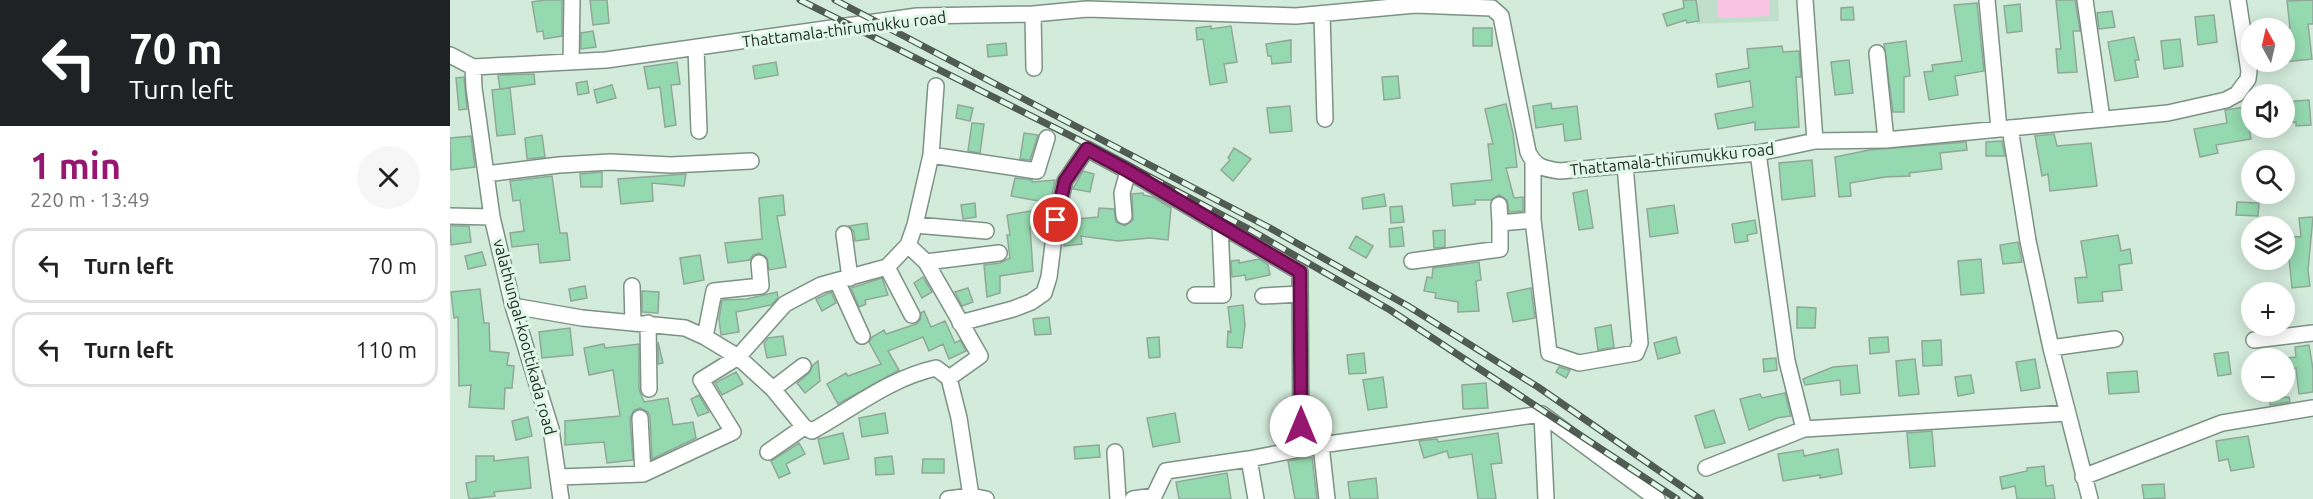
<!DOCTYPE html>
<html lang="en">
<head>
<meta charset="utf-8">
<style>
  :root { --surface:#fff; --page:#f6f6f6; --text:#222; --muted:#767676; --line:#e0e0e0; --accent:#96176f }
  body { margin:0; font-family:Ubuntu,sans-serif; background:var(--page); color:var(--text); height:100vh; display:flex; flex-direction:column; font-size:22px; white-space:nowrap }
  * { box-sizing:border-box; margin:0 }
  p { font-size:20px; color:var(--muted) }
  .icon { flex:none; width:33px; height:33px; fill:none; stroke:currentColor; stroke-width:2; stroke-linecap:round; stroke-linejoin:round }
  .map { position:relative; flex:1; overflow:hidden }
  .drawer { display:flex; flex-direction:column; background:var(--surface); width:450px }
  .drawer>* { flex:none }
  .hud { background:#202124; color:#fff; overflow:hidden }
  .needle { width:39px; rotate:352deg }
  .controls { position:absolute; left:1791px; top:18px; display:grid; gap:12px }
  .controls a { display:grid; place-items:center; width:54px; height:54px; border-radius:50%; background:var(--surface); box-shadow:0 3px 15px #0003; font-size:30px }
  .pin { position:absolute; display:grid; place-items:center; width:51px; height:51px; color:#fff; margin:-26px; border:3px solid #fff; border-radius:50%; box-shadow:0 2px 6px #0007 }
  .me { position:absolute; width:66px; margin:-33px; rotate:0deg; stroke-linejoin:round; filter:drop-shadow(0 0 4px #0008) }
  .turn { display:flex; align-items:center; gap:21px; height:126px; padding:0 30px; font-size:27px }
  .turn .icon { width:78px; height:78px; stroke-width:2.5 }
  .turn b { display:block; font-size:42px; line-height:51px }
  .round { display:grid; place-items:center; flex:none; width:63px; height:63px; border-radius:32px; background:var(--page) }
  .summary { display:flex; align-items:center; justify-content:space-between; height:102px; padding:0 30px }
  h1 { font-size:36px; font-weight:700; line-height:45px; color:var(--accent) }
  ul { padding:0; list-style:none }
  li { display:flex; align-items:center; gap:18px; height:75px; margin:0 12px 9px; padding:0 18px; border:3px solid var(--line); border-radius:18px }
  li div { flex:1 }
  li b { display:block; font-size:22px }
  li em { font-style:normal }
  main { display:flex; flex:1; min-height:0 }
  .map>svg:first-child { display:block }
  .built { fill:#c0dfcb }
  .green { fill:#f9c4e1 }
  .building { fill:#94d9af; stroke:#91a799; stroke-width:1.5 }
  .lines { fill:none; stroke-linecap:round; stroke-linejoin:round }
  .minor-casing { stroke:#7c9284; stroke-width:18 }
  .minor { stroke:#fff; stroke-width:15 }
  .rail-casing { stroke:#4f5b53; stroke-width:7 }
  .rail { stroke:#e0f8e8; stroke-width:4.5; stroke-dasharray:14; stroke-linecap:butt }
  .route-casing { stroke:#620f48; stroke-width:15 }
  .route { stroke:#96176f; stroke-width:10 }
  .labels { text-anchor:middle; dominant-baseline:central; stroke-width:6; stroke-linejoin:round; paint-order:stroke }
  .street-label { font-size:16px; fill:#232c26; stroke:#e0f8e8 }
</style>
</head>
<body>
<main>
<section class="drawer">
<div class="hud">
<div class="turn"><svg class="icon" aria-label="left" viewBox="0 0 24 24"><path d="M17 20v-9H6M10 6l-5 5 5 5"/></svg><div><b>70 m</b>Turn left</div></div>
</div>
<div class="summary"><div><h1>1 min</h1><p>220 m · 13:49</p></div><a class="round"><svg class="icon" aria-label="close" viewBox="0 0 24 24"><path d="M6 6l12 12M18 6L6 18"/></svg></a></div>
<ul>
<li><svg class="icon" aria-label="left" viewBox="0 0 24 24"><path d="M17 20v-9H6M10 6l-5 5 5 5"/></svg><div><b>Turn left</b></div><em>70 m</em></li>
<li><svg class="icon" aria-label="left" viewBox="0 0 24 24"><path d="M17 20v-9H6M10 6l-5 5 5 5"/></svg><div><b>Turn left</b></div><em>110 m</em></li>
</ul>
</section>
<div class="map">
<svg width="1863" height="499" viewBox="0 0 1863 499">
  <rect width="100%" height="100%" fill="#d3ebdb"/>
  <path class="built" d="M 1245,0 L 1328,0 L 1329,21 L 1247,24 Z"/>
  <path class="green" d="M 1268,0 L 1319,0 L 1320,16 L 1268,18 Z"/>
  <path class="building" d="M 95,0 L 112,0 L 112,36 L 94,39 L 93,31 L 87,32 L 82,2 Z
    M 140,0 L 157,0 L 159,23 L 143,25 Z
    M 1233,0 L 1246,0 L 1249,21 L 1237,23 L 1236,20 L 1217,26 L 1213,14 L 1234,8 Z
    M 1606,0 L 1625,0 L 1630,31 L 1623,31 L 1627,72 L 1608,73 L 1606,49 L 1611,49 Z
    M 1863,0 L 1863,24 L 1858,24 L 1862,59 L 1834,62 L 1834,28 L 1840,28 L 1837,1 Z
    M 1527,3 L 1534,71 L 1505,76 L 1508,95 L 1479,100 L 1474,72 L 1483,71 L 1482,65 L 1512,61 L 1504,5 Z
    M 1570,4 L 1572,31 L 1557,33 L 1554,6 Z
    M 1403,7 L 1404,20 L 1391,20 L 1391,8 Z
    M 1662,11 L 1665,27 L 1649,29 L 1647,13 Z
    M 1764,15 L 1767,42 L 1748,45 L 1745,17 Z
    M 761,26 L 761,29 L 781,26 L 787,62 L 774,64 L 777,82 L 760,85 L 753,39 L 747,40 L 746,28 Z
    M 1023,28 L 1042,28 L 1042,46 L 1023,46 Z
    M 143,31 L 146,47 L 131,49 L 131,33 Z
    M 1684,37 L 1689,60 L 1685,60 L 1688,77 L 1665,81 L 1658,42 Z
    M 1730,39 L 1733,66 L 1714,69 L 1711,41 Z
    M 841,40 L 841,62 L 822,64 L 821,56 L 818,56 L 816,44 Z
    M 1456,41 L 1460,76 L 1454,77 L 1454,112 L 1443,112 L 1434,44 Z
    M 556,43 L 557,55 L 538,57 L 537,45 Z
    M 1332,46 L 1333,52 L 1349,51 L 1351,77 L 1346,77 L 1349,127 L 1305,130 L 1305,122 L 1268,129 L 1265,114 L 1303,107 L 1300,81 L 1268,87 L 1266,74 L 1299,68 L 1297,49 Z
    M 1399,60 L 1403,93 L 1385,95 L 1381,62 Z
    M 227,62 L 230,84 L 221,85 L 226,125 L 215,127 L 210,87 L 198,89 L 194,67 Z
    M 326,62 L 328,75 L 305,79 L 303,66 Z
    M 84,74 L 85,84 L 50,89 L 48,75 Z
    M 948,76 L 950,98 L 934,100 L 932,77 Z
    M 14,77 L 17,109 L 9,110 L 6,78 Z
    M 137,81 L 139,93 L 128,95 L 126,83 Z
    M 162,85 L 166,98 L 147,103 L 144,90 Z
    M 60,88 L 65,134 L 47,136 L 42,90 Z
    M 1859,100 L 1861,125 L 1846,126 L 1846,122 L 1834,123 L 1834,102 Z
    M 1101,103 L 1102,109 L 1127,106 L 1131,139 L 1115,141 L 1113,124 L 1086,128 L 1083,106 Z
    M 1056,104 L 1063,133 L 1067,167 L 1056,168 L 1064,198 L 1073,197 L 1073,211 L 1059,212 L 1057,200 L 1049,195 L 1041,200 L 1025,200 L 1025,204 L 1003,206 L 1001,184 L 1042,180 L 1038,144 L 1043,144 L 1035,109 Z
    M 508,105 L 523,108 L 520,121 L 506,118 Z
    M 840,106 L 842,131 L 820,133 L 817,108 Z
    M 1795,107 L 1801,139 L 1766,145 L 1768,153 L 1750,157 L 1744,129 L 1777,123 L 1775,110 Z
    M 522,123 L 534,124 L 530,153 L 518,151 Z
    M 574,133 L 588,135 L 580,160 L 570,159 Z
    M 1604,134 L 1607,146 L 1641,143 L 1647,186 L 1600,191 L 1598,174 L 1592,176 L 1585,136 Z
    M 92,135 L 95,157 L 77,159 L 75,138 Z
    M 21,136 L 25,167 L 1,170 L 0,138 Z
    M 1552,141 L 1555,156 L 1536,156 L 1536,142 Z
    M 1516,142 L 1517,150 L 1490,153 L 1492,169 L 1459,173 L 1460,176 L 1435,177 L 1400,183 L 1401,196 L 1389,197 L 1385,157 L 1419,150 Z
    M 784,148 L 801,159 L 783,181 L 771,170 L 780,160 L 778,158 Z
    M 1362,160 L 1365,196 L 1332,200 L 1329,163 Z
    M 633,171 L 644,174 L 640,192 L 623,189 Z
    M 152,172 L 152,187 L 131,187 L 130,174 Z
    M 236,174 L 234,186 L 202,183 L 203,201 L 171,204 L 168,179 Z
    M 102,176 L 110,233 L 117,233 L 120,260 L 90,263 L 88,244 L 62,247 L 60,233 L 74,231 L 70,200 L 63,201 L 60,181 Z
    M 565,178 L 582,180 L 582,182 L 605,180 L 600,203 L 561,196 Z
    M 1137,190 L 1143,228 L 1129,230 L 1123,193 Z
    M 693,193 L 693,195 L 703,197 L 721,208 L 718,240 L 700,238 L 668,241 L 631,236 L 632,244 L 614,246 L 616,220 L 648,217 L 649,208 L 664,209 L 666,222 L 675,226 L 683,220 L 682,194 Z
    M 934,194 L 936,206 L 913,209 L 912,198 Z
    M 333,195 L 335,215 L 327,216 L 336,267 L 319,270 L 317,258 L 309,253 L 303,255 L 300,260 L 278,263 L 275,243 L 312,239 L 309,198 Z
    M 1787,202 L 1809,203 L 1808,216 L 1786,215 Z
    M 525,203 L 526,217 L 513,219 L 511,205 Z
    M 1224,205 L 1228,233 L 1200,237 L 1197,209 Z
    M 952,206 L 954,222 L 941,223 L 940,207 Z
    M 599,208 L 595,227 L 580,227 L 583,271 L 550,276 L 550,293 L 537,297 L 534,265 L 550,263 L 560,258 L 557,235 L 560,235 L 557,215 Z
    M 1863,217 L 1858,270 L 1860,286 L 1842,288 L 1839,258 L 1834,258 L 1834,236 L 1851,237 L 1849,218 Z
    M 1305,220 L 1307,233 L 1297,235 L 1298,241 L 1285,243 L 1282,224 Z
    M 417,223 L 419,239 L 405,241 L 404,232 L 399,226 Z
    M 0,226 L 19,226 L 21,242 L 1,245 Z
    M 952,227 L 954,246 L 940,247 L 939,229 Z
    M 995,230 L 995,247 L 984,248 L 983,231 Z
    M 1668,235 L 1671,251 L 1680,249 L 1682,263 L 1669,265 L 1672,290 L 1652,292 L 1653,301 L 1628,303 L 1625,278 L 1637,277 L 1631,241 Z
    M 906,236 L 923,246 L 916,258 L 899,248 Z
    M 1568,242 L 1572,262 L 1553,264 L 1550,245 Z
    M 32,252 L 36,265 L 18,269 L 15,256 Z
    M 250,255 L 254,280 L 234,284 L 230,258 Z
    M 809,259 L 818,265 L 820,275 L 796,280 L 795,275 L 782,277 L 781,261 L 789,260 L 789,263 Z
    M 1531,259 L 1534,293 L 1511,295 L 1508,261 Z
    M 1029,262 L 1031,280 L 1026,281 L 1029,311 L 1008,312 L 1008,302 L 985,298 L 986,293 L 974,291 L 977,277 L 982,278 L 983,268 Z
    M 473,277 L 482,292 L 472,298 L 464,283 Z
    M 432,278 L 438,295 L 415,300 L 416,304 L 409,307 L 401,288 Z
    M 135,286 L 137,298 L 121,301 L 119,289 Z
    M 518,288 L 523,302 L 512,306 L 505,292 Z
    M 1081,288 L 1085,318 L 1063,322 L 1057,293 Z
    M 30,289 L 34,323 L 39,323 L 40,351 L 59,353 L 57,365 L 64,366 L 62,388 L 55,388 L 54,409 L 19,407 L 21,385 L 9,386 L 8,317 L 4,318 L 1,292 Z
    M 192,291 L 209,292 L 208,313 L 192,312 Z
    M 327,292 L 328,298 L 321,305 L 286,312 L 289,332 L 271,335 L 269,319 L 272,300 L 297,299 Z
    M 381,292 L 386,303 L 372,311 L 366,299 Z
    M 793,305 L 795,325 L 792,348 L 777,347 L 778,331 L 781,332 L 778,307 Z
    M 1347,307 L 1366,308 L 1365,328 L 1347,328 Z
    M 474,311 L 481,327 L 495,321 L 505,343 L 510,340 L 516,351 L 499,359 L 493,344 L 479,351 L 473,337 L 438,351 L 449,370 L 388,404 L 377,384 L 396,373 L 398,376 L 431,364 L 419,342 L 422,337 L 434,330 L 436,334 L 466,324 L 470,320 L 471,313 Z
    M 599,317 L 601,334 L 585,335 L 583,319 Z
    M 1161,325 L 1164,347 L 1148,350 L 1145,328 Z
    M 120,328 L 123,355 L 92,358 L 89,332 Z
    M 333,336 L 336,355 L 317,358 L 314,343 L 318,338 Z
    M 709,337 L 710,357 L 699,358 L 697,338 Z
    M 1226,337 L 1230,353 L 1208,359 L 1204,343 Z
    M 1438,337 L 1439,352 L 1420,354 L 1419,338 Z
    M 1491,340 L 1492,365 L 1473,366 L 1472,341 Z
    M 208,342 L 213,363 L 208,364 Z
    M 154,344 L 155,348 L 189,344 L 189,389 L 194,402 L 218,398 L 223,425 L 243,422 L 246,438 L 202,459 L 200,417 L 198,412 L 190,408 L 184,410 L 180,418 L 183,460 L 157,463 L 154,442 L 115,445 L 115,421 L 170,416 L 163,370 L 139,375 L 134,348 Z
    M 1859,345 L 1863,369 L 1863,392 L 1849,394 L 1846,368 L 1839,370 L 1837,358 L 1846,357 L 1845,347 Z
    M 1778,352 L 1781,374 L 1768,376 L 1764,354 Z
    M 914,353 L 916,373 L 899,374 L 897,355 Z
    M 1326,358 L 1327,370 L 1314,372 L 1313,359 Z
    M 1465,359 L 1469,394 L 1449,396 L 1446,361 Z
    M 1585,359 L 1590,388 L 1571,391 L 1566,362 Z
    M 368,361 L 370,381 L 355,393 L 347,383 L 359,373 L 363,365 Z
    M 1407,365 L 1410,393 L 1391,395 L 1390,380 L 1355,385 L 1353,379 L 1383,367 Z
    M 1109,367 L 1120,370 L 1116,378 L 1106,372 Z
    M 1687,371 L 1689,392 L 1659,394 L 1657,373 Z
    M 286,372 L 293,384 L 272,395 L 265,383 Z
    M 1521,375 L 1524,393 L 1508,396 L 1505,377 Z
    M 933,377 L 937,407 L 918,410 L 913,380 Z
    M 1036,383 L 1038,408 L 1013,409 L 1012,385 Z
    M 1335,393 L 1341,416 L 1327,418 L 1299,430 L 1290,399 L 1310,394 L 1312,398 Z
    M 249,395 L 259,412 L 248,416 L 241,399 Z
    M 1839,397 L 1840,402 L 1820,405 L 1820,399 Z
    M 1264,410 L 1275,443 L 1255,448 L 1245,416 Z
    M 435,413 L 438,433 L 412,437 L 409,418 Z
    M 725,413 L 730,442 L 703,447 L 697,418 Z
    M 78,417 L 82,436 L 66,440 L 62,421 Z
    M 1482,431 L 1485,466 L 1460,468 L 1457,433 Z
    M 393,433 L 399,459 L 374,464 L 368,439 Z
    M 1048,433 L 1052,463 L 1041,464 L 1046,499 L 1028,499 L 1022,454 L 999,458 L 997,451 L 974,458 L 969,441 L 987,439 L 988,442 Z
    M 1798,436 L 1804,467 L 1781,471 L 1778,459 L 1769,461 L 1766,441 Z
    M 349,443 L 355,454 L 336,464 L 340,473 L 329,478 L 321,461 Z
    M 649,445 L 650,457 L 625,459 L 624,447 Z
    M 1388,449 L 1392,474 L 1370,478 L 1370,475 L 1333,481 L 1328,454 L 1353,450 L 1354,456 Z
    M 26,456 L 44,456 L 44,461 L 78,457 L 81,488 L 44,492 L 45,496 L 19,499 L 16,483 L 26,481 Z
    M 442,456 L 444,474 L 426,475 L 425,458 Z
    M 862,457 L 867,499 L 845,499 L 838,461 Z
    M 473,459 L 494,459 L 494,473 L 472,473 Z
    M 1594,466 L 1596,486 L 1603,485 L 1605,499 L 1567,499 L 1565,486 L 1552,489 L 1550,477 L 1577,471 L 1577,468 Z
    M 777,473 L 781,499 L 729,499 L 726,482 Z
    M 926,478 L 928,499 L 900,499 L 898,482 Z
    M 1714,484 L 1715,498 L 1694,499 L 1692,485 Z"/>
  <g class="lines">
    <defs>
      <path id="minor" d="M 1355,0 L 1365,141
        M 1537,0 L 1549,129
        M 1635,0 L 1652,119
        M 583,14 L 584,68
        M 872,14 L 875,119
        M 246,48 L 249,131
        M 1427,53 L 1436,140
        M 0,55 L 23,67 L 156,60 L 467,16 L 583,14 L 637,9 L 846,16 L 965,5 L 1042,8 L 1051,16 L 1078,152 C 1085,167 1094,169 1110,171 L 1308,153 L 1365,141 L 1436,140 L 1718,113 L 1776,100 L 1787,94 L 1798,79 L 1799,71 L 1788,0
        M 121,62 L 122,0
        M 23,67 L 24,88 L 42,217 L 63,306 L 101,429 L 111,499
        M 1560,128 L 1578,241 L 1601,348 L 1640,499
        M 1308,153 L 1337,361 L 1354,429
        M 481,155 L 587,171 L 597,138
        M 1083,164 L 1083,220 L 1099,353 L 1129,363 L 1186,353 L 1190,343 L 1175,165
        M 36,174 L 109,165 L 160,162 L 221,165 L 301,161
        M 1049,205 L 1050,223
        M 0,216 L 42,217
        M 674,216 L 672,193 L 678,171
        M 465,225 L 536,231
        M 394,234 L 400,278
        M 458,245 L 476,262 L 530,356 L 499,378
        M 962,261 L 1050,249 L 1050,223 L 1083,220
        M 476,262 L 549,253
        M 437,267 L 462,315
        M 387,281 L 412,336
        M 182,286 L 183,323
        M 745,295 L 773,295 L 770,225
        M 813,296 L 850,294
        M 63,306 L 132,318 L 235,328 L 255,337 L 288,357 L 323,389 L 354,427 L 362,431 C 402,409 440,378 486,368 L 499,378 L 509,418 L 521,496 L 536,499
        M 198,323 L 199,389
        M 510,323 L 563,309 L 581,302 L 594,293 L 599,277 L 606,220 L 615,181 L 637,149 L 678,171 L 850,272 L 851,448
        M 255,337 L 264,291 L 311,286 L 309,263
        M 1804,340 L 1863,333
        M 1601,348 L 1665,339
        M 323,389 L 353,366
        M 1092,414 L 1207,499
        M 190,418 L 193,474
        M 871,445 L 877,499
        M 318,452 L 354,427
        M 665,452 L 668,499
        M 799,459 L 806,499
        M 1256,468 L 1354,429 L 1618,413
        M 109,477 L 193,474 L 283,432 L 251,380 L 288,357 L 335,304 L 371,285 L 437,267 L 458,245 L 465,225 L 481,155 L 486,86
        M 1633,477 L 1772,423 L 1863,408
        M 498,499 L 521,496
        M 683,499 L 704,496 L 716,471 L 799,459 L 871,445 L 1092,414 L 1096,499"/>
    </defs>
    <use href="#minor" class="minor-casing"/>
    <use href="#minor" class="minor"/>
    <defs>
      <path id="rail" d="M 350,0 L 639,145 L 797,228 L 940,310 L 1227,499
        M 385,0 L 820,228 L 958,306 L 1088,387 L 1250,499"/>
    </defs>
    <use href="#rail" class="rail-casing"/>
    <use href="#rail" class="rail"/>
  </g>
  <g class="lines">
    <defs>
      <path id="route" d="M 606,220 L 615,181 L 637,149 L 678,171 L 850,272 L 851,426"/>
    </defs>
    <use href="#route" class="route-casing"/>
    <use href="#route" class="route"/>
  </g>
  <g class="labels">
    <g class="street-label">
      <text transform="translate(394 29) rotate(-7)">Thattamala-thirumukku road</text>
      <text transform="translate(1222 159) rotate(-6)">Thattamala-thirumukku road</text>
      <text transform="translate(75 337) rotate(75)">valathungal-koottikada road</text>
    </g>
  </g>
</svg>
<div class="controls">
<a><svg class="needle" viewBox="-14 -14 28 28"><path d="M0-13l5 13h-10z" fill="#e53935"/><path d="M0 13l5-13h-10z" fill="#767676"/></svg></a>
<a><svg class="icon" aria-label="sound" viewBox="0 0 24 24"><path d="M4 9h4l5-4v14l-5-4H4zM17 9q2 3 0 6"/></svg></a>
<a><svg class="icon" aria-label="search" viewBox="0 0 24 24"><circle cx="10" cy="10" r="6"/><path d="M15 15l6 6"/></svg></a>
<a><svg class="icon" aria-label="layers" viewBox="0 0 24 24"><path d="M12 4l9 5-9 5-9-5zM3 14l9 5 9-5"/></svg></a>
<a>+</a>
<a>−</a>
</div>
<div class="pin" style="left:606px;top:220px;background:#d93025"><svg class="icon" aria-label="arrive" viewBox="0 0 24 24"><path d="M6 21V4h12l-3 4 3 4H6"/></svg></div>
<svg class="me" style="left:851px;top:426px" viewBox="-20 -20 40 40"><circle r="19" fill="#fff"/><path d="M0-13L10 11 0 6-10 11z" fill="#96176f"/></svg>
</div>
</main>
</body>
</html>
